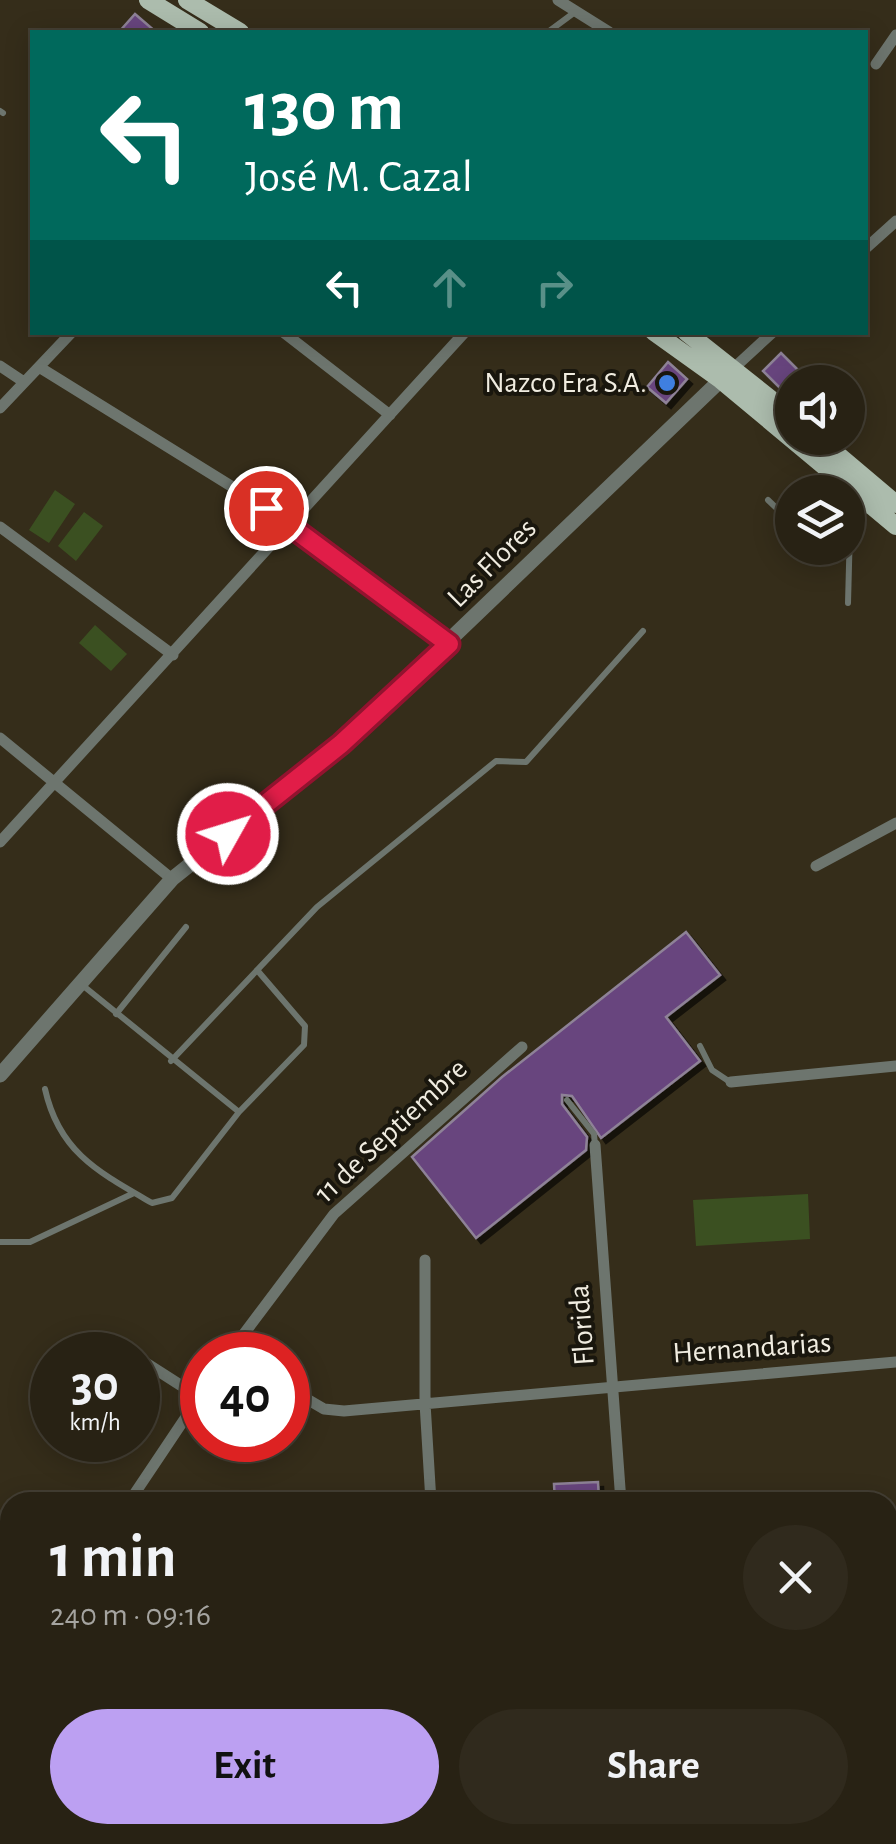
<!DOCTYPE html>
<html lang="en">
<head>
<meta charset="utf-8">
<style>
  :root { --surface:#282214; --page:#302a1d; --text:#f1f3f6; --muted:#a5a4a0; --line:#443f34; --accent:#bca0f2 }
  body { margin:0; font-family:"Alegreya Sans",sans-serif; background:var(--page); color:var(--text); height:100vh; display:flex; flex-direction:column; font-size:38px; white-space:nowrap }
  * { box-sizing:border-box; margin:0 }
  p { font-size:32px; color:var(--muted) }
  .icon { flex:none; width:55px; height:55px; fill:none; stroke:currentColor; stroke-width:2; stroke-linecap:round; stroke-linejoin:round }
  .map { position:relative; flex:1; overflow:hidden }
  .drawer { position:absolute; left:0px; top:1492px; width:898px; height:352px; display:flex; flex-direction:column; background:var(--surface); border-radius:30px 30px 0 0; box-shadow:0 5px 25px #0003,0 0 0 2px var(--line) }
  .drawer>* { flex:none }
  .hud { position:absolute; left:30px; top:30px; width:838px; height:305px; border-radius:0px; box-shadow:0 5px 25px #0003,0 0 0 2px var(--line); background:#00695c; color:#fff; overflow:hidden }
  .fabs { position:absolute; left:775px; top:365px; display:grid; gap:20px }
  .fabs a { display:grid; place-items:center; width:90px; height:90px; border-radius:50%; background:var(--surface); box-shadow:0 5px 25px #0003,0 0 0 2px var(--line); font-size:50px }
  .speed { position:absolute; left:30px; top:1332px; display:flex; gap:20px; font-size:50px; font-weight:700; text-align:center }
  .speed>* { display:grid; place-content:center; width:130px; height:130px; border-radius:50%; background:var(--surface); box-shadow:0 5px 25px #0003,0 0 0 2px var(--line); line-height:1 }
  .speed small { font-size:25px; font-weight:400 }
  .speed .limit { border:15px solid #d22; background:#fff; color:#111 }
  .pin { position:absolute; display:grid; place-items:center; width:85px; height:85px; color:#fff; margin:-42px; border:5px solid #fff; border-radius:50%; box-shadow:0 2px 10px #0007 }
  .me { position:absolute; width:110px; margin:-55px; rotate:51deg; stroke-linejoin:round; filter:drop-shadow(0 0 8px #0008) }
  .turn { display:flex; align-items:center; gap:35px; height:210px; padding:0 50px; font-size:45px }
  .turn .icon { width:130px; height:130px; stroke-width:2.5 }
  .turn b { display:block; font-size:70px; line-height:85px }
  .lanes { display:flex; align-items:center; height:95px; padding:0 50px; background:#0003; justify-content:center; gap:50px; direction:ltr }
  .lanes .off { opacity:.35 }
  .round { display:grid; place-items:center; flex:none; width:105px; height:105px; border-radius:52px; background:var(--page) }
  .summary { display:flex; align-items:center; justify-content:space-between; height:170px; padding:0 50px }
  h1 { font-size:60px; font-weight:600; line-height:75px }
  .primary-button { display:flex; gap:20px; margin-top:auto; padding:20px 50px }
  .primary-button a { flex:1; height:115px; border-radius:60px; background:var(--accent); color:#111; font-size:40px; font-weight:600; line-height:115px; text-align:center }
  .primary-button a+a { background:var(--page); color:var(--text) }
  .map>svg:first-child { display:block }
  .green { fill:#3b5021 }
  .building { fill:#67447e; stroke:#8e8297; stroke-width:2.5; filter:url(#shadow) }
  .lines { fill:none; stroke-linecap:round; stroke-linejoin:round }
  .service { stroke:#6d756e; stroke-width:6 }
  .minor { stroke:#6d756e; stroke-width:11 }
  .tertiary { stroke:#6d756e; stroke-width:15 }
  .primary { stroke:#acbcad; stroke-width:18 }
  .route-casing { stroke:#92132f; stroke-width:25 }
  .route { stroke:#e11d48; stroke-width:18 }
  .shop-dot { fill:#3f7fe0; stroke:#19160d; stroke-width:4 }
  .labels { text-anchor:middle; dominant-baseline:central; stroke-width:8; stroke-linejoin:round; paint-order:stroke }
  .poi-label { font-size:30px; fill:#f0ece0; stroke:#19160d; text-anchor:end }
  .street-label { font-size:30px; fill:#f0ece0; stroke:#19160d }
</style>
</head>
<body>
<div class="map">
<svg width="896" height="1844" viewBox="0 0 896 1844">
  <defs>
    <filter id="shadow"><feDropShadow dx="5" dy="5" stdDeviation="0" flood-color="#0009"/></filter>
  </defs>
  <rect width="100%" height="100%" fill="#352d1a"/>
  <path class="green" d="M 55,490 L 75,504 L 49,543 L 29,530 Z
    M 84,512 L 103,526 L 76,561 L 58,546 Z
    M 95,625 L 127,654 L 111,671 L 79,643 Z
    M 808,1194 L 810,1239 L 696,1246 L 693,1200 Z
    M 896,1778 L 896,1844 L 773,1844 L 772,1835 L 888,1835 L 888,1779 Z"/>
  <path class="building" d="M 135,14 L 156,32 L 119,32 Z
    M 781,353 L 810,382 L 792,382 L 792,400 L 763,371 Z
    M 668,362 L 687,379 L 666,403 L 647,387 Z
    M 686,932 L 720,975 L 666,1017 L 700,1061 L 601,1138 L 572,1096 L 562,1095 L 562,1104 L 587,1137 L 586,1150 L 476,1238 L 412,1157 L 502,1077 Z
    M 598,1482 L 599,1502 L 555,1502 L 554,1484 Z"/>
  <g class="lines">
    <path class="service" d="M 548,32 L 575,12
      M 0,111 L 3,113
      M 768,500 L 792,523
      M 848,529 L 870,506
      M 848,603 L 850,528
      M 81,984 L 239,1112 L 304,1045 L 305,1026 L 257,970
      M 116,1014 L 186,927
      M 700,1046 L 712,1070 L 730,1082
      M 171,1061 L 317,907 L 496,761 L 526,762 L 643,631
      M 45,1089 C 59,1152 98,1172 152,1203 L 172,1198 L 239,1112
      M 567,1100 L 594,1134 L 595,1145
      M 0,1242 L 30,1242 L 134,1193"/>
    <path class="minor" d="M 558,0 L 609,32
      M 876,64 L 896,35
      M 865,249 L 896,221
      M 283,332 L 390,415
      M 0,366 L 24,382
      M 39,367 L 294,525 L 449,645
      M 735,367 L 773,332
      M 0,408 L 72,332
      M 0,527 L 173,655
      M 0,738 L 172,879
      M 0,842 L 465,332
      M 816,866 L 896,823
      M 731,1082 L 896,1066
      M 595,1145 L 621,1502
      M 425,1260 L 425,1403 L 431,1502
      M 121,1347 L 134,1355
      M 228,1355 L 334,1214 L 522,1047
      M 138,1358 L 199,1397
      M 288,1388 L 324,1409 L 344,1411 L 896,1362
      M 129,1502 L 202,1393
      M 0,1693 L 10,1678
      M 85,1835 L 85,1844
      M 270,1835 L 271,1844
      M 455,1835 L 456,1844
      M 646,1835 L 647,1844"/>
    <path class="tertiary" d="M 0,1075 L 172,879 L 341,744 L 727,374
      M 0,1714 L 10,1723
      M 888,1731 L 896,1730"/>
    <path class="primary" d="M 148,0 L 200,32
      M 187,0 L 240,32
      M 654,332 L 721,380 L 896,526
      M 686,332 L 792,416
      M 818,438 L 896,504"/>
  </g>
  <g class="lines">
    <defs>
      <path id="route" d="M 228,834 L 341,744 L 449,644 L 266,508"/>
    </defs>
    <use href="#route" class="route-casing"/>
    <use href="#route" class="route"/>
  </g>
  <circle class="shop-dot" cx="667" cy="383" r="10"/>
  <g class="labels">
    <g class="poi-label">
      <text x="647" y="383">Nazco Era S.A.</text>
    </g>
    <g class="street-label">
      <text transform="translate(492 563) rotate(-45)">Las Flores</text>
      <text transform="translate(391 1131) rotate(-43)">11 de Septiembre</text>
      <text transform="translate(582 1325) rotate(-94)">Florida</text>
      <text transform="translate(752 1348) rotate(-4)">Hernandarias</text>
    </g>
  </g>
</svg>
<div class="fabs">
<a><svg class="icon" aria-label="sound" viewBox="0 0 24 24"><path d="M4 9h4l5-4v14l-5-4H4zM17 9q2 3 0 6"/></svg></a>
<a><svg class="icon" aria-label="layers" viewBox="0 0 24 24"><path d="M12 4l9 5-9 5-9-5zM3 14l9 5 9-5"/></svg></a>
</div>
<div class="speed"><div>30<small>km/h</small></div><div class="limit">40</div></div>
<div class="pin" style="left:266px;top:508px;background:#d93025"><svg class="icon" aria-label="arrive" viewBox="0 0 24 24"><path d="M6 21V4h12l-3 4 3 4H6"/></svg></div>
<svg class="me" style="left:228px;top:834px" viewBox="-20 -20 40 40"><circle r="17" fill="#e11d48" stroke="#fff" stroke-width="3"/><path d="M0-11L8 9 0 5-8 9z" fill="#fff"/></svg>
<div class="hud">
<div class="turn"><svg class="icon" aria-label="left" viewBox="0 0 24 24"><path d="M17 20v-9H6M10 6l-5 5 5 5"/></svg><div><b>130 m</b>José M. Cazal</div></div>
<div class="lanes"><svg class="icon" aria-label="left" viewBox="0 0 24 24"><path d="M17 20v-9H6M10 6l-5 5 5 5"/></svg><svg class="icon off" aria-label="ahead" viewBox="0 0 24 24"><path d="M12 20V5M6 11l6-6 6 6"/></svg><svg class="icon off" aria-label="right" viewBox="0 0 24 24"><path d="M7 20v-9h11M14 6l5 5-5 5"/></svg></div>
</div>
<section class="drawer">
<div class="summary"><div><h1>1 min</h1><p>240 m · 09:16</p></div><a class="round"><svg class="icon" aria-label="close" viewBox="0 0 24 24"><path d="M6 6l12 12M18 6L6 18"/></svg></a></div>
<div class="primary-button"><a>Exit</a><a>Share</a></div>
</section>
</div>
</body>
</html>
